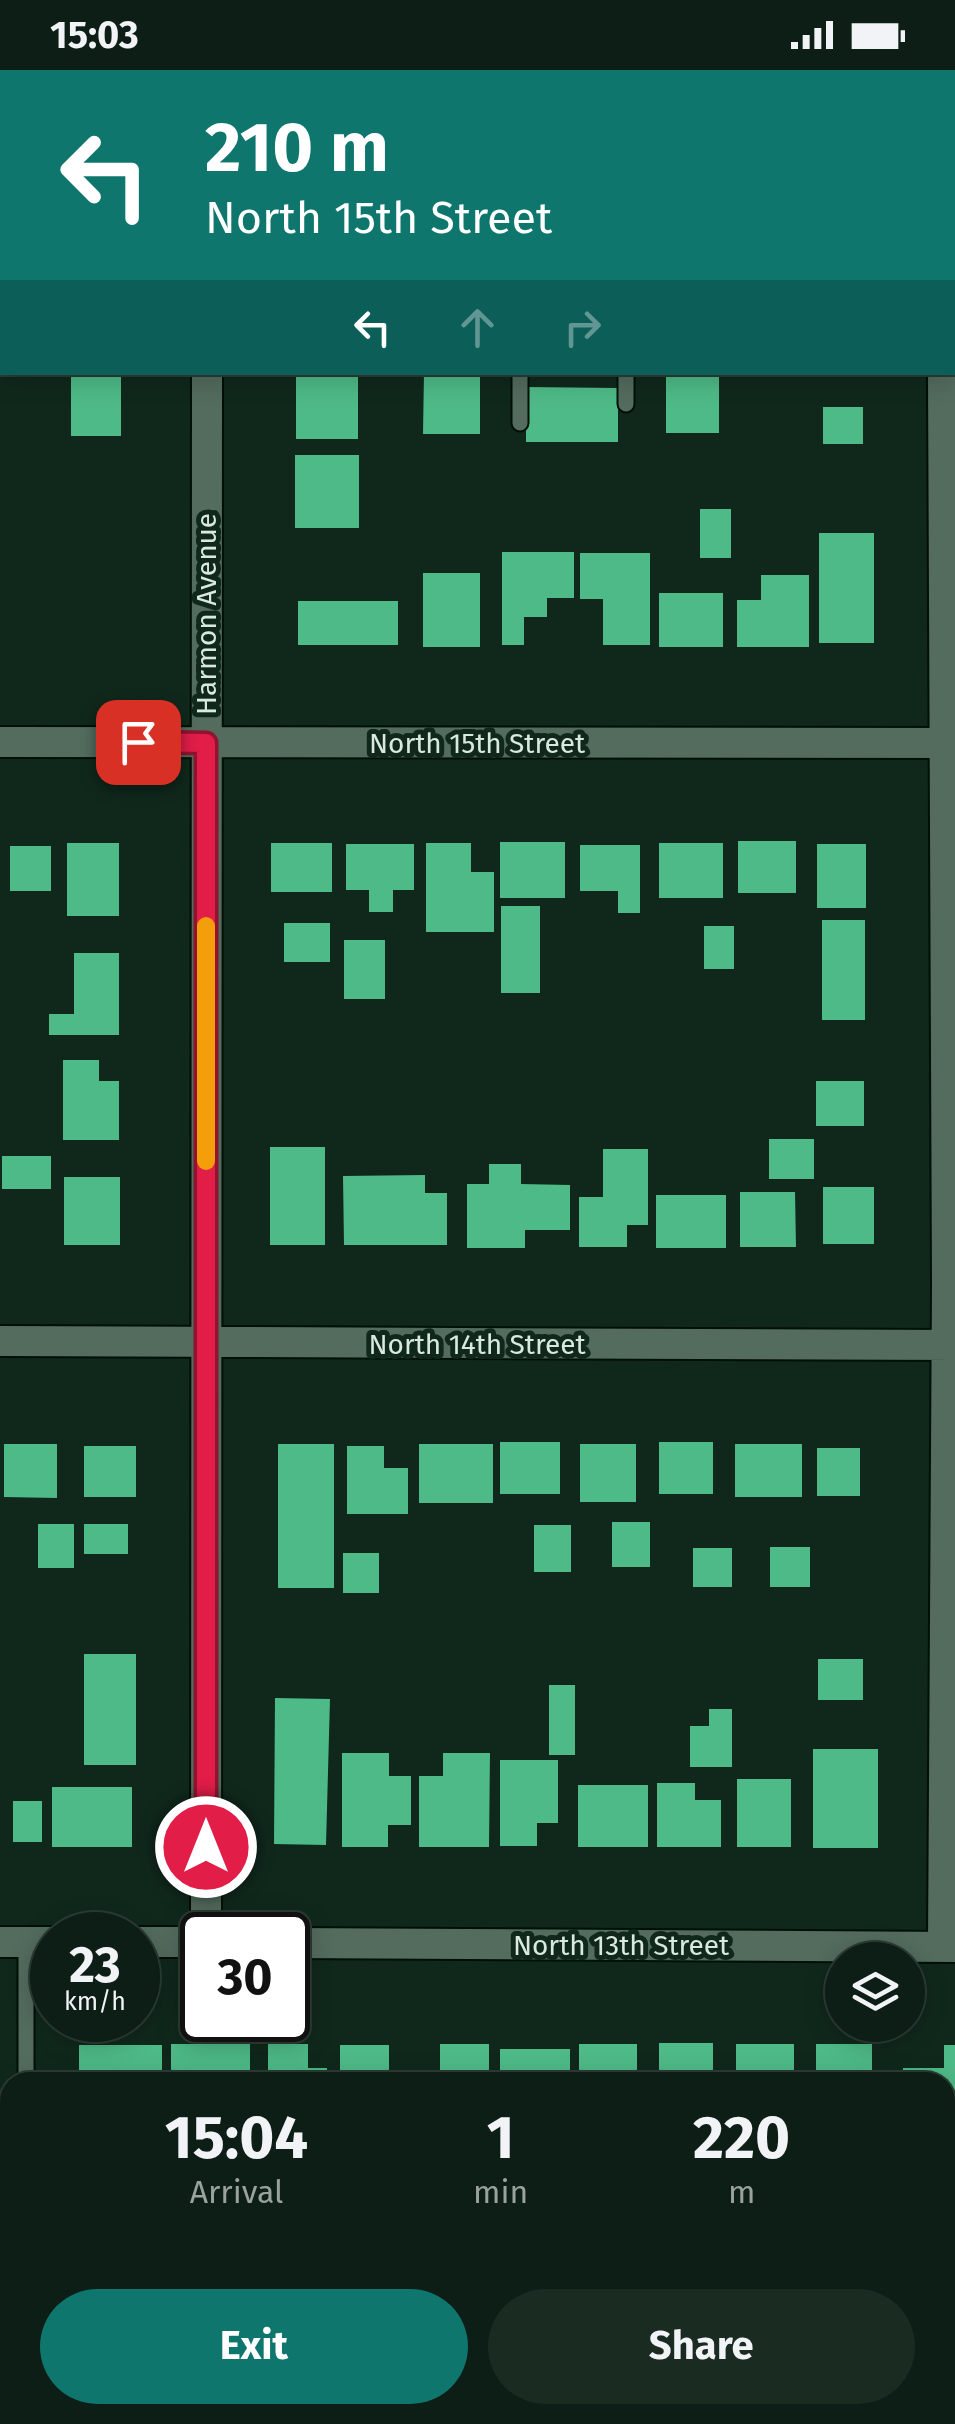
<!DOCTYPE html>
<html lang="en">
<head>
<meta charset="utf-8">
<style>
  :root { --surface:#0c1e15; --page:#1a2b22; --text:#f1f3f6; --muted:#9aa2a0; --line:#2c3c34; --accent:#0f766e }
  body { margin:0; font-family:"Fira Sans",sans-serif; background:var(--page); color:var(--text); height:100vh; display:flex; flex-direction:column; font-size:38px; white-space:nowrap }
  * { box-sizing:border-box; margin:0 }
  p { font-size:32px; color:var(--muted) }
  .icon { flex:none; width:55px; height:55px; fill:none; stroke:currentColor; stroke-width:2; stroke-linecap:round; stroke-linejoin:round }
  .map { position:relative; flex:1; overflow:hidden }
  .sheet { position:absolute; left:0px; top:2002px; width:955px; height:352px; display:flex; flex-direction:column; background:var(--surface); border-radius:30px 30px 0 0; box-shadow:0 5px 25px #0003,0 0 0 2px var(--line) }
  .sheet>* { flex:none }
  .banner { position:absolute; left:0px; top:0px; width:955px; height:305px; box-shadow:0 5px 25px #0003,0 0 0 2px var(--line); background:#0f766e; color:#fff; overflow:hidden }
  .fabs { position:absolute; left:825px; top:1872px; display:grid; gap:20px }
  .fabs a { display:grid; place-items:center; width:100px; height:100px; border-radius:50%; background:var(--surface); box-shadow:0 5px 25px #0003,0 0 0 2px var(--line); font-size:50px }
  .speed { position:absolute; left:30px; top:1842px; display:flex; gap:20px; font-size:50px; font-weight:700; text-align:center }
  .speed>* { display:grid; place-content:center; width:130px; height:130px; border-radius:50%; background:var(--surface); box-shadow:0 5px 25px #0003,0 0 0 2px var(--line); line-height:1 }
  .speed small { font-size:25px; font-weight:400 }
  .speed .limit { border:5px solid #111; border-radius:15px; background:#fff; color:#111 }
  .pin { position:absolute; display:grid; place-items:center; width:85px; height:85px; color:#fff; margin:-42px; border-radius:20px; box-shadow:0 5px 15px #0006 }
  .me { position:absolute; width:110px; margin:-55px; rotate:0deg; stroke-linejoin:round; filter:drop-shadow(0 0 8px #0008) }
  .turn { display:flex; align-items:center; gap:35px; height:210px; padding:0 40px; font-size:45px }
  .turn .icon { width:130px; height:130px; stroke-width:2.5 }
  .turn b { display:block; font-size:70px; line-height:85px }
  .lanes { display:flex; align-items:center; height:95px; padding:0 40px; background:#0003; justify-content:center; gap:50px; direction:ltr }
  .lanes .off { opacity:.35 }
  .eta { display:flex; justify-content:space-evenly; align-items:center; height:170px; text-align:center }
  .eta b { font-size:60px; font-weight:700; line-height:70px }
  .primary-button { display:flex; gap:20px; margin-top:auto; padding:20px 40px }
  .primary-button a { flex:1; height:115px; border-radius:60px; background:var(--accent); color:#fff; font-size:40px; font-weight:700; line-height:115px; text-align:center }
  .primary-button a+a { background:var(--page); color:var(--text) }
  .status { display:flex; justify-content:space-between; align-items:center; height:70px; padding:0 50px; background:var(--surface); direction:ltr }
  .status svg { height:28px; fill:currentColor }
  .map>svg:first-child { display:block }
  .building { fill:#4eba87 }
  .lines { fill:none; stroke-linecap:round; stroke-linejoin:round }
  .lane-casing { stroke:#001007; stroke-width:19 }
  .street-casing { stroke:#001007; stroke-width:34 }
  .secondary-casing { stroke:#001007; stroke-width:34 }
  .lane { stroke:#536c5e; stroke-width:15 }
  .street { stroke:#536c5e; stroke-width:30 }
  .secondary { stroke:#536c5e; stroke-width:30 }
  .route-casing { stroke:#92132f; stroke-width:25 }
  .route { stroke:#e11d48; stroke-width:18 }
  .slow { stroke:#f59e0b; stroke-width:18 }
  .labels { text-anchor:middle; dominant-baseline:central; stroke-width:10; stroke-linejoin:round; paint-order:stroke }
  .street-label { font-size:28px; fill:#dae9e0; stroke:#10281c }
</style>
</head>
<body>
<div class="status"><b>15:03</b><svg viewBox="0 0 49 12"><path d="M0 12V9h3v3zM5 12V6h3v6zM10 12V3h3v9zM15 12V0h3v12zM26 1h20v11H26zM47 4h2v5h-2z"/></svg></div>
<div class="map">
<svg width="955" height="2354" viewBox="0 0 955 2354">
  <rect width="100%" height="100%" fill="#10281c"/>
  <path class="building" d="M 71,302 L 121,302 L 121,366 L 71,366 Z
    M 296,302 L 358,302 L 358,369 L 296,369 Z
    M 424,302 L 480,302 L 480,364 L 423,364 Z
    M 666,302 L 719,302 L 719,363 L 666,363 Z
    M 526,317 L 618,318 L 618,372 L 526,372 Z
    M 823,337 L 863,337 L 863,374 L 823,374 Z
    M 295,385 L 359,385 L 359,458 L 295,458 Z
    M 700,439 L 731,439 L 731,488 L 700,488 Z
    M 819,463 L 874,463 L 874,573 L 819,573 Z
    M 502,482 L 574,482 L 574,528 L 547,528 L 547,547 L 524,547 L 524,575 L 502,575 Z
    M 580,483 L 650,483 L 650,575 L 603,575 L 603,529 L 580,529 Z
    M 423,503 L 480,503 L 480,577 L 423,577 Z
    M 761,505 L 809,505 L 809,577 L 737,577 L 737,530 L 761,530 Z
    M 659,523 L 723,523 L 723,577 L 659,577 Z
    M 298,531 L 398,531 L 398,575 L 298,575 Z
    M 738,771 L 796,771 L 796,823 L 738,823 Z
    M 500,772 L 565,772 L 565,828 L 500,828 Z
    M 67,773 L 119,773 L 119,846 L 67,846 Z
    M 271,773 L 332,773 L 332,822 L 271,822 Z
    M 426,773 L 471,773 L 471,802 L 494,802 L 494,862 L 426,862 Z
    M 659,773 L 723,773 L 723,828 L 659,828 Z
    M 346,774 L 414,774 L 414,820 L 393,820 L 393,842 L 369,842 L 369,820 L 346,820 Z
    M 817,774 L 866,774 L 866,838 L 817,838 Z
    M 580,775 L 640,775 L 640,843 L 618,843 L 618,821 L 580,821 Z
    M 10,776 L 51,776 L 51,821 L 10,821 Z
    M 501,836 L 540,836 L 540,923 L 501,923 Z
    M 822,850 L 865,850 L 865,950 L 822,950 Z
    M 284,853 L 330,853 L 330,892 L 284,892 Z
    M 704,856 L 734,856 L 734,899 L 704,899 Z
    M 344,870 L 385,870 L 385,929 L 344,929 Z
    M 74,883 L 119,883 L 119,965 L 49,965 L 49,944 L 74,944 Z
    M 63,990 L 99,990 L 99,1011 L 119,1011 L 119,1070 L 63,1070 Z
    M 816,1011 L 864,1011 L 864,1056 L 816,1056 Z
    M 769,1069 L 814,1069 L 814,1109 L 769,1109 Z
    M 270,1077 L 325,1077 L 325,1175 L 270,1175 Z
    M 603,1079 L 648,1079 L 648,1155 L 627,1155 L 627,1177 L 579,1177 L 579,1127 L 603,1127 Z
    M 2,1086 L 51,1086 L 51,1119 L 2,1119 Z
    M 489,1094 L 521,1094 L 521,1114 L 570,1115 L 570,1160 L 525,1160 L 525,1178 L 467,1178 L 467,1114 L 489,1114 Z
    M 425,1105 L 425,1123 L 447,1123 L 447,1175 L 344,1175 L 343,1106 Z
    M 64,1107 L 120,1107 L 120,1175 L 64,1175 Z
    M 823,1117 L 874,1117 L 874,1174 L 823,1174 Z
    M 740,1122 L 795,1122 L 796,1177 L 740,1177 Z
    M 656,1125 L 726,1125 L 726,1178 L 656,1178 Z
    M 500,1372 L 560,1372 L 560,1424 L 500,1424 Z
    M 659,1372 L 713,1372 L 713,1424 L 659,1424 Z
    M 4,1374 L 57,1374 L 57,1428 L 4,1427 Z
    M 278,1374 L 334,1374 L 334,1518 L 278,1518 Z
    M 419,1374 L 493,1374 L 493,1433 L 419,1433 Z
    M 580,1374 L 636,1374 L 636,1432 L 580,1432 Z
    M 735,1374 L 802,1374 L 802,1427 L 735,1427 Z
    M 84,1376 L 136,1376 L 136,1427 L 84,1427 Z
    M 347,1376 L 384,1376 L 384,1398 L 408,1398 L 408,1444 L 347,1444 Z
    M 817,1378 L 860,1378 L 860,1426 L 817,1426 Z
    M 612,1452 L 650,1452 L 650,1497 L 612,1497 Z
    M 38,1454 L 74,1454 L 74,1498 L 38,1498 Z
    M 84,1454 L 128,1454 L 128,1484 L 84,1484 Z
    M 534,1455 L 571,1455 L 571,1502 L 534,1502 Z
    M 770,1477 L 810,1477 L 810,1517 L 770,1517 Z
    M 693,1478 L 732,1478 L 732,1517 L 693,1517 Z
    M 343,1483 L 379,1483 L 379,1523 L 343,1523 Z
    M 84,1584 L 136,1584 L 136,1695 L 84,1695 Z
    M 818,1589 L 863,1589 L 863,1630 L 818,1630 Z
    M 549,1615 L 575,1615 L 575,1685 L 549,1685 Z
    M 275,1628 L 330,1629 L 326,1775 L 274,1774 Z
    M 709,1639 L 732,1639 L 732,1697 L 690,1697 L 690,1656 L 709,1656 Z
    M 813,1679 L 878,1679 L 878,1778 L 813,1778 Z
    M 342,1683 L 389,1683 L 389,1706 L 411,1706 L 411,1755 L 388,1755 L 388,1777 L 342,1777 Z
    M 443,1683 L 490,1683 L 489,1777 L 419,1777 L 419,1706 L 443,1706 Z
    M 500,1690 L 558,1690 L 558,1753 L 537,1753 L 537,1776 L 500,1776 Z
    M 737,1709 L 791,1709 L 791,1777 L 737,1777 Z
    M 657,1713 L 695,1713 L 695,1730 L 721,1730 L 721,1777 L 657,1777 Z
    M 578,1715 L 648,1715 L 648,1777 L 578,1777 Z
    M 52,1717 L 132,1717 L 132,1777 L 52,1777 Z
    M 13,1731 L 42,1731 L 42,1772 L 13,1772 Z
    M 659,1973 L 713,1973 L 713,2012 L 659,2012 Z
    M 171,1974 L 250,1974 L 250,2012 L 171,2012 Z
    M 268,1974 L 308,1974 L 308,1998 L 327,1998 L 327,2012 L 268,2012 Z
    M 440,1974 L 489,1974 L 489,2012 L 440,2012 Z
    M 579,1974 L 637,1974 L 637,2012 L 579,2012 Z
    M 736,1974 L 794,1974 L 794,2012 L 736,2012 Z
    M 816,1974 L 872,1974 L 872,2012 L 816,2012 Z
    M 79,1975 L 162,1975 L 162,2012 L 79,2012 Z
    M 340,1975 L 389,1975 L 389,2012 L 340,2012 Z
    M 944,1975 L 955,1975 L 955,2051 L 945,2051 L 945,2012 L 903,2012 L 903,1998 L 944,1998 Z
    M 500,1979 L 570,1979 L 570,2012 L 500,2012 Z
    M 945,2250 L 955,2250 L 955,2323 L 945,2323 Z
    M 587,2345 L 665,2345 L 681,2354 L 582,2354 Z"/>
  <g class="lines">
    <defs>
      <path id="lane" d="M 520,302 L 520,353
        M 626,302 L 626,334
        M 26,2012 L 26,1872
        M 49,2354 L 50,2345
        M 149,2354 L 150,2345"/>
      <path id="street" d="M 208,2 L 208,0
        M 946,2 L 946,0
        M 943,302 L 947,1215 L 943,1876
        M 0,672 L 955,673
        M 0,1271 L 955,1275
        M 206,1865 L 207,302
        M 0,1872 L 52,1872
        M 138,1872 L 202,1872
        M 288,1873 L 955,1877"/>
      <path id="secondary" d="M 0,72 L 2,72
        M 952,73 L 955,73"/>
    </defs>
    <use href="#lane" class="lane-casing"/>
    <use href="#street" class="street-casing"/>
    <use href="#secondary" class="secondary-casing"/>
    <use href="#lane" class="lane"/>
    <use href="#street" class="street"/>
    <use href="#secondary" class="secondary"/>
  </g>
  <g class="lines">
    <defs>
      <path id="route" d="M 138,672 L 206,673 L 206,1777"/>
    </defs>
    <use href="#route" class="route-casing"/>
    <use href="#route" class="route"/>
    <path class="slow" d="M 206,856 L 206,1091"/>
  </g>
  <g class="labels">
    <g class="street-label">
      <text transform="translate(206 544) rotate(-90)">Harmon Avenue</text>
      <text x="477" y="673">North 15th Street</text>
      <text x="477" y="1274">North 14th Street</text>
      <text x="621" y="1875">North 13th Street</text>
    </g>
  </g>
</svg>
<div class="fabs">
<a><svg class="icon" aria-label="layers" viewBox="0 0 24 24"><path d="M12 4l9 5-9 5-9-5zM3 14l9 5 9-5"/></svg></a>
</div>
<div class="speed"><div>23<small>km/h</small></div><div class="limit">30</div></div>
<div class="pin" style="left:138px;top:672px;background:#d93025"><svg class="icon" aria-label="arrive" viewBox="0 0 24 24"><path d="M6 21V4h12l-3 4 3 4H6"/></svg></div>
<svg class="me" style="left:206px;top:1777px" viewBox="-20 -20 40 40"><circle r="17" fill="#e11d48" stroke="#fff" stroke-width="3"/><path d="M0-11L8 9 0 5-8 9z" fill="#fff"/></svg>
<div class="banner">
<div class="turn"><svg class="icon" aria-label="left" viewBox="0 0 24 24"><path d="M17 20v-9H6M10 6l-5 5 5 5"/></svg><div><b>210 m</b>North 15th Street</div></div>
<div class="lanes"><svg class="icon" aria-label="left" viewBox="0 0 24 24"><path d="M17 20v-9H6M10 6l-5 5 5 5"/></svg><svg class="icon off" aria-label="ahead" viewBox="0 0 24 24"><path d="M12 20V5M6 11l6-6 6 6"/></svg><svg class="icon off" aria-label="right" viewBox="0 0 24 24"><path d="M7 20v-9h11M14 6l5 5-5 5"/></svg></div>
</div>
<section class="sheet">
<div class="eta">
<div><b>15:04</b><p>Arrival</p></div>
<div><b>1</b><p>min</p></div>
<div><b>220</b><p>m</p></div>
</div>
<div class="primary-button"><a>Exit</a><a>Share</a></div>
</section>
</div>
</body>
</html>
